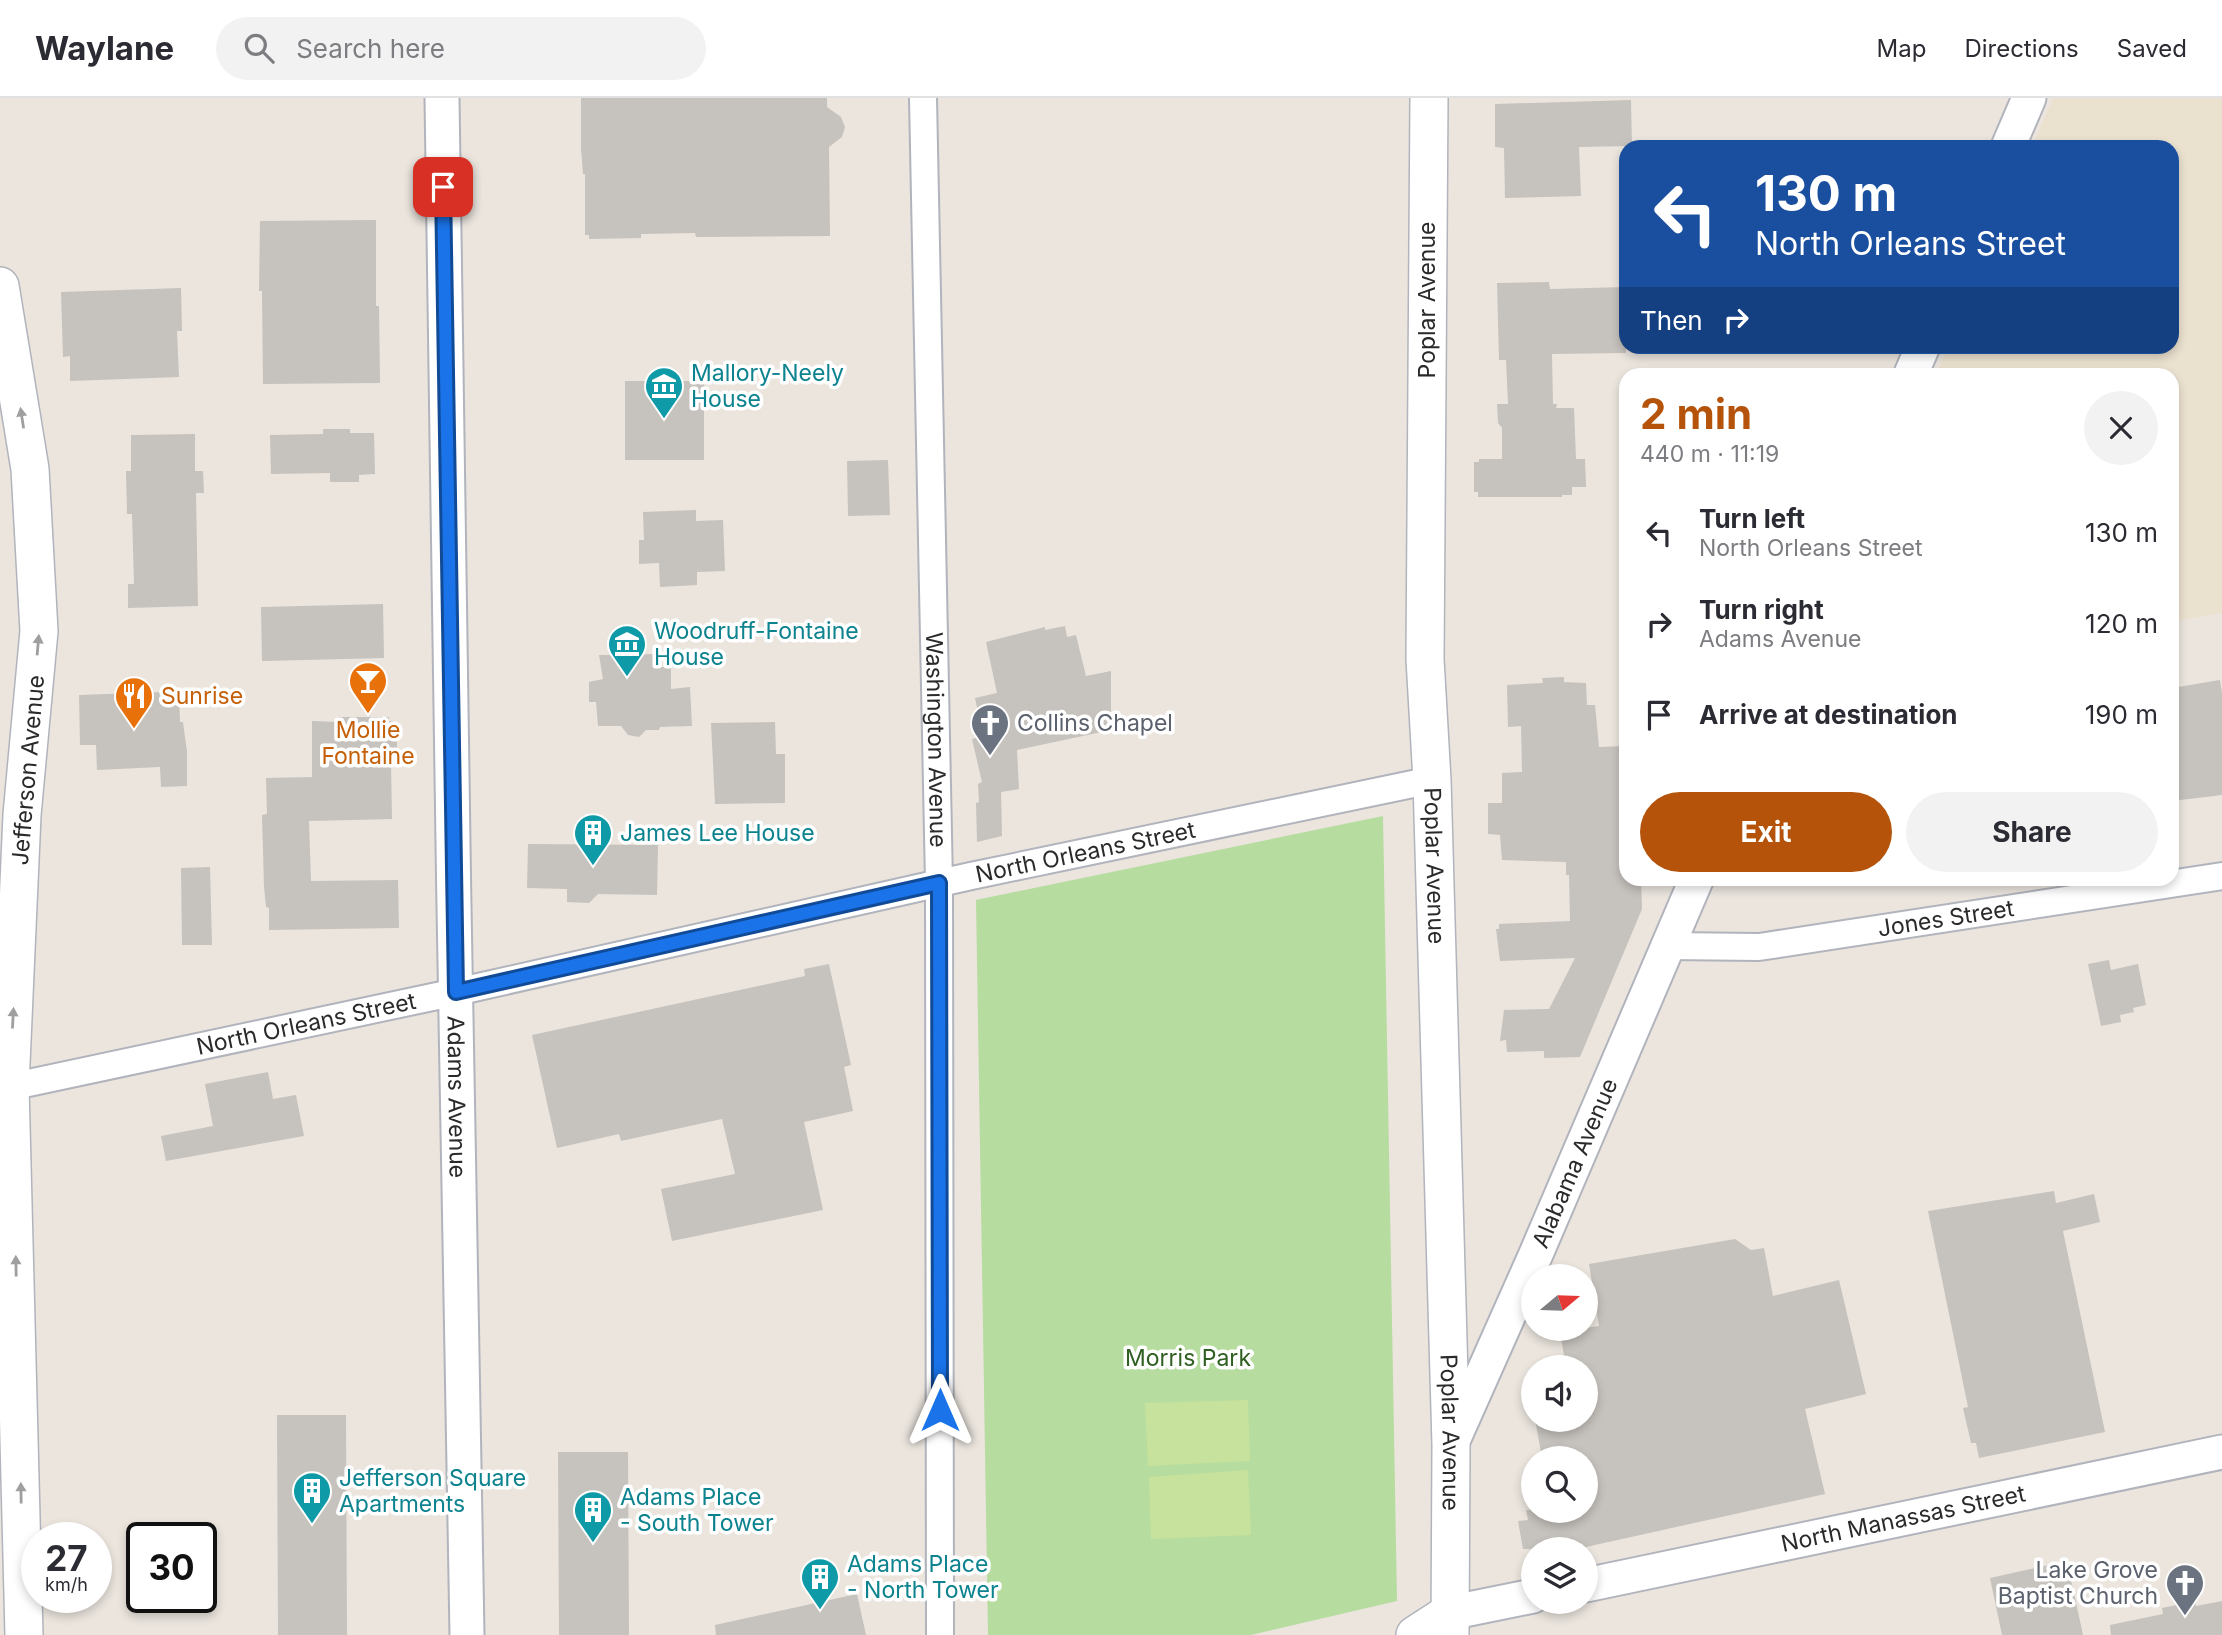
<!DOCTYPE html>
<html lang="en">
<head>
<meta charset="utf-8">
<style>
  :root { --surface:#fff; --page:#f2f2f3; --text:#2b2b33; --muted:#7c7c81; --line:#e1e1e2; --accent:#b45309 }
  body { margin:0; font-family:Inter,sans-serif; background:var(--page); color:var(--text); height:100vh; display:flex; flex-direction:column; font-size:26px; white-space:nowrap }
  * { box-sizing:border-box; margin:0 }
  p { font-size:23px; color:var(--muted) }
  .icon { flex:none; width:38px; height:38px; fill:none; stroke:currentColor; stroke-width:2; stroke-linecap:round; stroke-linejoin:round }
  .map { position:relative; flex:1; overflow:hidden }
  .drawer { position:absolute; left:1619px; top:270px; width:560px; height:518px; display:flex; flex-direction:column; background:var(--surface); border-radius:21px; box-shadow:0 4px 10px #0003 }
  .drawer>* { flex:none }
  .guide { position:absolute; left:1619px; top:42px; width:560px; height:214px; border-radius:21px; box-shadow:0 4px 10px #0003; background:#1a4fa0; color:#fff; overflow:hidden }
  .needle { width:46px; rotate:71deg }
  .controls { position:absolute; left:1521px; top:1166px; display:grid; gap:14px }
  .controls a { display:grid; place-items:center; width:77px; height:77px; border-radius:50%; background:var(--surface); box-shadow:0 4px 10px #0003; font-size:35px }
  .speed { position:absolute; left:21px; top:1424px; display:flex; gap:14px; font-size:35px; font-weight:700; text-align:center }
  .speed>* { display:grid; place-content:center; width:91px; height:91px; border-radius:50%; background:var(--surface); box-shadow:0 4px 10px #0003; line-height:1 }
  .speed small { font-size:18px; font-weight:400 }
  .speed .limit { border:4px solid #111; border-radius:10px; background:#fff; color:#111 }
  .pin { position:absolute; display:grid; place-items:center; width:60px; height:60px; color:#fff; margin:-30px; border-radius:14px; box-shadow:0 4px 10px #0006 }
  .me { position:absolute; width:77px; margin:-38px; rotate:0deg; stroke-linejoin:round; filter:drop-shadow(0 0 5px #0008) }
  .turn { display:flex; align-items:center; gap:24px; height:147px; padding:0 21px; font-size:32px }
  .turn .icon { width:91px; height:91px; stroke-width:2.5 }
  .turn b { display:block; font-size:49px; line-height:60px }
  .then { display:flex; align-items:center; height:66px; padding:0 21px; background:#0003; gap:14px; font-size:26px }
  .round { display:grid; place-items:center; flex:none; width:74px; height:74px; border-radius:37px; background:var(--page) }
  .summary { display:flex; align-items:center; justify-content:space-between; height:119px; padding:0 21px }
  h1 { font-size:42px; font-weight:700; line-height:52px; color:var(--accent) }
  .cta { display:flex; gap:14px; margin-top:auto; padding:14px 21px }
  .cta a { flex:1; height:80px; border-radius:42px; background:var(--accent); color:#fff; font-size:28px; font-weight:700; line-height:80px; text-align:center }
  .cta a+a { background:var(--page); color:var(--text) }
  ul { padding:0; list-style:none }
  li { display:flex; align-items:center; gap:21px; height:91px; padding:0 21px }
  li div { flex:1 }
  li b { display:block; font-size:26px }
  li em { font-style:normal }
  header { display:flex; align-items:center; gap:42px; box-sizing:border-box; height:98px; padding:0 35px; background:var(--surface); border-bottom:2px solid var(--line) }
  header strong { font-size:33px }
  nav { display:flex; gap:38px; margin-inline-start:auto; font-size:24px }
  .search { width:490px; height:63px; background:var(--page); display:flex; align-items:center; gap:18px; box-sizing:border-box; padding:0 24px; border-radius:38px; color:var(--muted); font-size:26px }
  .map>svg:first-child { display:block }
  .education { fill:#ebe1cf }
  .green { fill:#b6dc9f }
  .pitch { fill:#c7e29c }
  .building { fill:#c6c2bd }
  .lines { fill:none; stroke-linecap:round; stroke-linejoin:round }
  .minor-casing { stroke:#b1b4bc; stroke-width:30 }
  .tertiary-casing { stroke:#b1b4bc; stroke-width:37 }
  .secondary-casing { stroke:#b1b4bc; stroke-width:40 }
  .minor { stroke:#fff; stroke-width:26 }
  .tertiary { stroke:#fff; stroke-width:33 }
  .secondary { stroke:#fff; stroke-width:37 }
  .oneway { fill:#9f9f9f }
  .route-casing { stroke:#114b97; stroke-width:18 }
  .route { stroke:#1a73e8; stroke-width:12 }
  .labels { text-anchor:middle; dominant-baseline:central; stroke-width:7; stroke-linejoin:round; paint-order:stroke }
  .street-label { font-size:23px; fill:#2a2a2a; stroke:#fff }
  .culture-label { font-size:23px; fill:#0d838f; stroke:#fff; text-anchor:start }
  .food-label { font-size:23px; fill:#c56008; stroke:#fff; text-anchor:start }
  .worship-label { font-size:23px; fill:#5b616d; stroke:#fff; text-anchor:start }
  .park-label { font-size:23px; fill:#306021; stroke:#fff }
</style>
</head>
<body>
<header>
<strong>Waylane</strong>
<div class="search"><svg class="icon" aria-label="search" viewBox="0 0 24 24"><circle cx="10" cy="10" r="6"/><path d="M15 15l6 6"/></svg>Search here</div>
<nav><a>Map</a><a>Directions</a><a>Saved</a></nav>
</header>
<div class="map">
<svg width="2222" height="1537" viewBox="0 0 2222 1537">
  <rect width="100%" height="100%" fill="#ebe5de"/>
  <path class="education" d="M 2053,0 L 2222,0 L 2222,515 L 2172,524 L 2172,276 L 1936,276 L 1948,249 L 2172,248 L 2172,49 L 2032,49 Z"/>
  <path class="green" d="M 1383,718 L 1397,1503 L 1251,1537 L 988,1537 L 976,802 Z"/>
  <path class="pitch" d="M 1248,1302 L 1250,1363 L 1148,1368 L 1145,1305 Z
    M 1248,1372 L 1251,1437 L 1151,1441 L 1149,1379 Z"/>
  <path class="building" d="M 581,0 L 827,0 L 827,9 L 841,19 L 845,29 L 842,39 L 829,49 L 830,138 L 696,139 L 695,135 L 641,136 L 641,140 L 589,141 L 589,137 L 585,137 L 585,76 L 583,76 L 581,50 Z
    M 1631,2 L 1632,48 L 1579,49 L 1581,98 L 1505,100 L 1504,50 L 1495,49 L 1495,6 Z
    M 376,122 L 376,208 L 379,208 L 380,285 L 263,286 L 262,193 L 259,193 L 260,123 Z
    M 1549,184 L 1550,191 L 1626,189 L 1626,255 L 1552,256 L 1553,306 L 1557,306 L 1556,310 L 1574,310 L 1576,361 L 1585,361 L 1586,389 L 1572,389 L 1572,397 L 1562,397 L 1562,399 L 1478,399 L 1478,394 L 1474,394 L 1474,364 L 1479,364 L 1479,361 L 1502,361 L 1502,330 L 1498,325 L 1497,306 L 1508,306 L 1506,262 L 1499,262 L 1497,185 Z
    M 181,190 L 182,233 L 177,233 L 179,279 L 70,283 L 70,258 L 63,259 L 61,194 Z
    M 625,283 L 704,283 L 704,362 L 625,362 Z
    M 323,331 L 350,331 L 350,335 L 374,335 L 375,376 L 359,377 L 359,384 L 330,384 L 330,375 L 271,376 L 270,337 L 323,336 Z
    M 195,336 L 195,373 L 203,373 L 204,395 L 196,395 L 198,508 L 128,510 L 128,486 L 134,486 L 132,416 L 127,416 L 126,373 L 131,373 L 131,337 Z
    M 888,362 L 890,417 L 848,418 L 847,363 Z
    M 696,412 L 696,423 L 723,422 L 725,473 L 697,474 L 697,487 L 660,489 L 659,465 L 639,466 L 639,442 L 644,442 L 643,414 Z
    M 383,506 L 384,560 L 262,563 L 261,509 Z
    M 1065,528 L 1067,539 L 1076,537 L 1086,578 L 1111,573 L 1111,632 L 1017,652 L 1019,691 L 1001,694 L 1002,738 L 977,744 L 976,705 L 979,704 L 978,686 L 982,684 L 972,641 L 983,638 L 975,600 L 997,595 L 986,544 L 1045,529 L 1045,532 Z
    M 657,556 L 658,569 L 671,569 L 671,591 L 690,589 L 692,628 L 660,629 L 659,632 L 646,632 L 639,639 L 628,637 L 621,628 L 598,628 L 596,604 L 589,604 L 589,584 L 603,581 L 599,557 Z
    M 1564,579 L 1564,584 L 1586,585 L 1587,607 L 1595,607 L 1599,649 L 1626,648 L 1626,780 L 1641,780 L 1642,811 L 1580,959 L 1544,960 L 1544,953 L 1507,954 L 1506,942 L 1500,943 L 1504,912 L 1549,911 L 1575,860 L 1500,863 L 1496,831 L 1499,831 L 1499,826 L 1570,823 L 1569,777 L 1566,777 L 1566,764 L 1502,762 L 1500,737 L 1488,736 L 1488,705 L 1502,705 L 1502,675 L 1522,674 L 1521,628 L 1508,629 L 1507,587 L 1543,585 L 1542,580 Z
    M 2220,582 L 2222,595 L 2222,697 L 2172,703 L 2172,590 Z
    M 163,594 L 163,597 L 179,597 L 180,624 L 183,624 L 187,654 L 187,688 L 161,689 L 160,669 L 97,672 L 96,647 L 80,647 L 79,597 Z
    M 338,619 L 389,619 L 389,623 L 393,623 L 393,632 L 397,632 L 397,663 L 391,663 L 392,721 L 309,723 L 311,783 L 398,782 L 399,830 L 269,832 L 269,810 L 266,809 L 264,789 L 262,717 L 267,716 L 266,680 L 312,679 L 312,623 L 338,624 Z
    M 775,624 L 776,656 L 785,656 L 785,705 L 715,706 L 711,625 Z
    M 528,746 L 658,747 L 657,797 L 598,796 L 589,805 L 567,804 L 567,791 L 527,790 Z
    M 210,769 L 212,847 L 182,847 L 181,770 Z
    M 2109,862 L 2111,872 L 2138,866 L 2146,907 L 2133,910 L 2134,914 L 2120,917 L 2121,924 L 2101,928 L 2088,866 Z
    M 829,866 L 851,967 L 844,969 L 853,1013 L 804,1024 L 823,1112 L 672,1143 L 661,1091 L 735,1076 L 722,1021 L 621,1043 L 619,1036 L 557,1050 L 532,937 L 805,878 L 804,871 Z
    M 268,974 L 273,1001 L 296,997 L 304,1038 L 166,1063 L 161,1038 L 213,1028 L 205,986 Z
    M 2054,1093 L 2056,1105 L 2094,1096 L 2100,1124 L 2063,1133 L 2105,1334 L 1979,1360 L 1976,1345 L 1971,1345 L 1963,1310 L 1968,1309 L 1928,1113 Z
    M 1735,1141 L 1751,1152 L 1764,1150 L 1773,1198 L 1839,1182 L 1866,1296 L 1805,1311 L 1825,1396 L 1577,1451 L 1523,1451 L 1518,1423 L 1528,1422 L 1526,1412 L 1586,1412 L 1586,1360 L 1542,1360 L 1535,1321 L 1586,1321 L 1586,1269 L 1566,1269 L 1560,1234 L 1599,1228 L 1589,1166 Z
    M 277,1317 L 346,1317 L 347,1537 L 278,1537 Z
    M 558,1354 L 628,1354 L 629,1537 L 559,1537 Z
    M 2067,1463 L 2083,1537 L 2002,1537 L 1990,1480 Z
    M 857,1496 L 866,1537 L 716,1537 L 715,1527 Z
    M 2195,1503 L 2196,1508 L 2222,1503 L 2222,1537 L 2111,1537 L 2110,1527 L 2163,1516 L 2162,1510 Z"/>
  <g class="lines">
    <defs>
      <g id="minor">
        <path id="s1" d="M 923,0 L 939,785 L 940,1537"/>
        <path id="s2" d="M 1668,848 L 1759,849 L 2222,778"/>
        <path id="s3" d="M 0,991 L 456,894 L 971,778 L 1432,682"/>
      </g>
      <g id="tertiary">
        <path id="s4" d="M 442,0 C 452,512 454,1025 467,1537"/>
        <path d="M 2008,49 L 2029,0"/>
        <path d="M 1911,276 L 1923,248"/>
        <path id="s5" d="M 1451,1347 L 1536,1156 L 1697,780"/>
        <path id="s6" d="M 1586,1487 L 2222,1354"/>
        <path d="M 1449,1515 L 1533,1498"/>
      </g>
      <g id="secondary">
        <path id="s7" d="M 1429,0 L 1425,561 L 1432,682 L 1451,1347 L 1450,1537"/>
        <path d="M 0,188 L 30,371 L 39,533 L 22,717 L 10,988 L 24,1537"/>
        <path d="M 1415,1537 L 1449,1515"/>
      </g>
    </defs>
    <use href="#minor" class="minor-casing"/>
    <use href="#tertiary" class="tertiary-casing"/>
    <use href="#secondary" class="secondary-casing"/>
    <use href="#minor" class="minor"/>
    <use href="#tertiary" class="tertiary"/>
    <use href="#secondary" class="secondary"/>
  </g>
  <defs><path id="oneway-solid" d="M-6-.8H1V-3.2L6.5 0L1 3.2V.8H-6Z" transform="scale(1.75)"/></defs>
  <g class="oneway">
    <use href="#oneway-solid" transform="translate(22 320) rotate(-99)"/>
    <use href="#oneway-solid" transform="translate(38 547) rotate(-85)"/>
    <use href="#oneway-solid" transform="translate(13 920) rotate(-87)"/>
    <use href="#oneway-solid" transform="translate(16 1168) rotate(-91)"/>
    <use href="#oneway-solid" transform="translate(21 1395) rotate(-91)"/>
  </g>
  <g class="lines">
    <defs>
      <path id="route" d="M 443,89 L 456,894 L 939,785 L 940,1312"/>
    </defs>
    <use href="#route" class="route-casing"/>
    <use href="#route" class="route"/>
  </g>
  <defs>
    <symbol id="museum-pin" viewBox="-11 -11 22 30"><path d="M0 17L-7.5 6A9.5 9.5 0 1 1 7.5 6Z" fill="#0f9aa8" stroke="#fff"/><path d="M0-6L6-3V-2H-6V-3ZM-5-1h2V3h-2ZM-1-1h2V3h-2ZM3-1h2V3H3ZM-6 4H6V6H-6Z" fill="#fff"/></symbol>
    <symbol id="bar-pin" viewBox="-11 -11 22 30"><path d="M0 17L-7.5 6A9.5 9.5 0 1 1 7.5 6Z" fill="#e8710a" stroke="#fff"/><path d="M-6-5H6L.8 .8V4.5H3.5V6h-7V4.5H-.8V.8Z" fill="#fff"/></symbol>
    <symbol id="restaurant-pin" viewBox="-11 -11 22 30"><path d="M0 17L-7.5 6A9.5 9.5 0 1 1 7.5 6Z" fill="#e8710a" stroke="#fff"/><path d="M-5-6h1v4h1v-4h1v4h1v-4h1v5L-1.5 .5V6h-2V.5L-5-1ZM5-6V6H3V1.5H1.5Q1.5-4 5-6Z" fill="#fff"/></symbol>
    <symbol id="church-pin" viewBox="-11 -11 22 30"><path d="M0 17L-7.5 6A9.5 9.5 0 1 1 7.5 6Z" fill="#6b7280" stroke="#fff"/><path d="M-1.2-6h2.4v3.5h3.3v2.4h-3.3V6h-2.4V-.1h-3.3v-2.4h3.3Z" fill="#fff"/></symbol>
    <symbol id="building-pin" viewBox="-11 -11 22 30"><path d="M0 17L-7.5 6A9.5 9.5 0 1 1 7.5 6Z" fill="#0f9aa8" stroke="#fff"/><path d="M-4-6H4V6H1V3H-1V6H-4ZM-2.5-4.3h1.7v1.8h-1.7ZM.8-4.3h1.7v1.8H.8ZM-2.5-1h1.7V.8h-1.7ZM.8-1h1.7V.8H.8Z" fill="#fff"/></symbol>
  </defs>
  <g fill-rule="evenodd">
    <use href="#museum-pin" x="642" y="266" width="44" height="60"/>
    <use href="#museum-pin" x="605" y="524" width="44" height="60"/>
    <use href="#bar-pin" x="346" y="561" width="44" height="60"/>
    <use href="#restaurant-pin" x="112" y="576" width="44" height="60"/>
    <use href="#church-pin" x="968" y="603" width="44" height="60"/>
    <use href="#building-pin" x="571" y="713" width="44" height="60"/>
    <use href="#building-pin" x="290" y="1371" width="44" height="60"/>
    <use href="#building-pin" x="571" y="1390" width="44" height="60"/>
    <use href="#building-pin" x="798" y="1457" width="44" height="60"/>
    <use href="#church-pin" x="2163" y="1463" width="44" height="60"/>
  </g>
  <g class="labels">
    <g class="street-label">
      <text transform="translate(1427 202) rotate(-90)">Poplar Avenue</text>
      <text stroke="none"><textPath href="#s1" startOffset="642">Washington Avenue</textPath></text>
      <text transform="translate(28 672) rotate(-85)">Jefferson Avenue</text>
      <text stroke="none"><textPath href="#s3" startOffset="1111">North Orleans Street</textPath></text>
      <text stroke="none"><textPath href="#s7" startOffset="768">Poplar Avenue</textPath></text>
      <text stroke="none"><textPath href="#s2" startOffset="280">Jones Street</textPath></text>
      <text stroke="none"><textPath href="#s3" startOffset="313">North Orleans Street</textPath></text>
      <text stroke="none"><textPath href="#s4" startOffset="999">Adams Avenue</textPath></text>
      <text stroke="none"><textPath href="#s5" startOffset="308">Alabama Avenue</textPath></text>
      <text stroke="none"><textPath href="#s7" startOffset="1335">Poplar Avenue</textPath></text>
      <text stroke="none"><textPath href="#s6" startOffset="324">North Manassas Street</textPath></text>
    </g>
    <g class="culture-label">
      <text x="691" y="275">Mallory-Neely<tspan x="691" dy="26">House</tspan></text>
      <text x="654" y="533">Woodruff-Fontaine<tspan x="654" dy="26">House</tspan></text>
      <text x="620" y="735">James Lee House</text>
      <text x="339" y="1380">Jefferson Square<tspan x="339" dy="26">Apartments</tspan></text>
      <text x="620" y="1399">Adams Place<tspan x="620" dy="26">- South Tower</tspan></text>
      <text x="847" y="1466">Adams Place<tspan x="847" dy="26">- North Tower</tspan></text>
    </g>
    <g class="food-label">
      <text x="161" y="598">Sunrise</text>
      <text x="368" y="632" text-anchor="middle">Mollie<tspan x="368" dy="26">Fontaine</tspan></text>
    </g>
    <g class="worship-label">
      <text x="1017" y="625">Collins Chapel</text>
      <text x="2158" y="1472" text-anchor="end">Lake Grove<tspan x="2158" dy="26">Baptist Church</tspan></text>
    </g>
    <g class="park-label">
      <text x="1188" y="1260">Morris Park</text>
    </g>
  </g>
</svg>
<div class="controls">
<a><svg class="needle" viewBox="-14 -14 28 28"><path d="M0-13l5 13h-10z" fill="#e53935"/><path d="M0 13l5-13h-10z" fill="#7c7c81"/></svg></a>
<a><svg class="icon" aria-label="sound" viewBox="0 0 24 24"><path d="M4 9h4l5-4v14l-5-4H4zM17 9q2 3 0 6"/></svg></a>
<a><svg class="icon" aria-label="search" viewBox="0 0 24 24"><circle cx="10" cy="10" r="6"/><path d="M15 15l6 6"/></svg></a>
<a><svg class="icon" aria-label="layers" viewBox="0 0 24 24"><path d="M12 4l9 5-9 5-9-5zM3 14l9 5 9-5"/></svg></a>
</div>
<div class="speed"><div>27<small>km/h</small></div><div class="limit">30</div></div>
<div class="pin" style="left:443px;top:89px;background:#d93025"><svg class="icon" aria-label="arrive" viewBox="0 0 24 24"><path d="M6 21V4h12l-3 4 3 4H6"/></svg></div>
<svg class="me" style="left:940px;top:1312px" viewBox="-20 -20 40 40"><path d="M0-17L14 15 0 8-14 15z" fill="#1a73e8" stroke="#fff" stroke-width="4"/></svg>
<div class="guide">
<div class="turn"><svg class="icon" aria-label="left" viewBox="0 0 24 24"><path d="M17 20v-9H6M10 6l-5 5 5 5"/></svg><div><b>130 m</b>North Orleans Street</div></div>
<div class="then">Then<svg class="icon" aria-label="right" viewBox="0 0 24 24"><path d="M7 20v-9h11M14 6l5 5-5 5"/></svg></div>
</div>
<section class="drawer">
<div class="summary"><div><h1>2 min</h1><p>440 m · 11:19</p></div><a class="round"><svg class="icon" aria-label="close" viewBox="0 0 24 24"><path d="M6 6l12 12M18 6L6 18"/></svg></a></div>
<ul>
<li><svg class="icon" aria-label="left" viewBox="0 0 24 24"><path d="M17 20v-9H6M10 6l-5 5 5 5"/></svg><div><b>Turn left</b><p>North Orleans Street</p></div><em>130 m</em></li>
<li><svg class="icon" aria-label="right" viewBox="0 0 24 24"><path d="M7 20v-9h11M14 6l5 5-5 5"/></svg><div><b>Turn right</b><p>Adams Avenue</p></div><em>120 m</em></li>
<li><svg class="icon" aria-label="arrive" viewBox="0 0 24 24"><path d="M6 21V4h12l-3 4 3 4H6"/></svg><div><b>Arrive at destination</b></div><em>190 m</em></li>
</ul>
<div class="cta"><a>Exit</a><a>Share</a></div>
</section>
</div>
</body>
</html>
